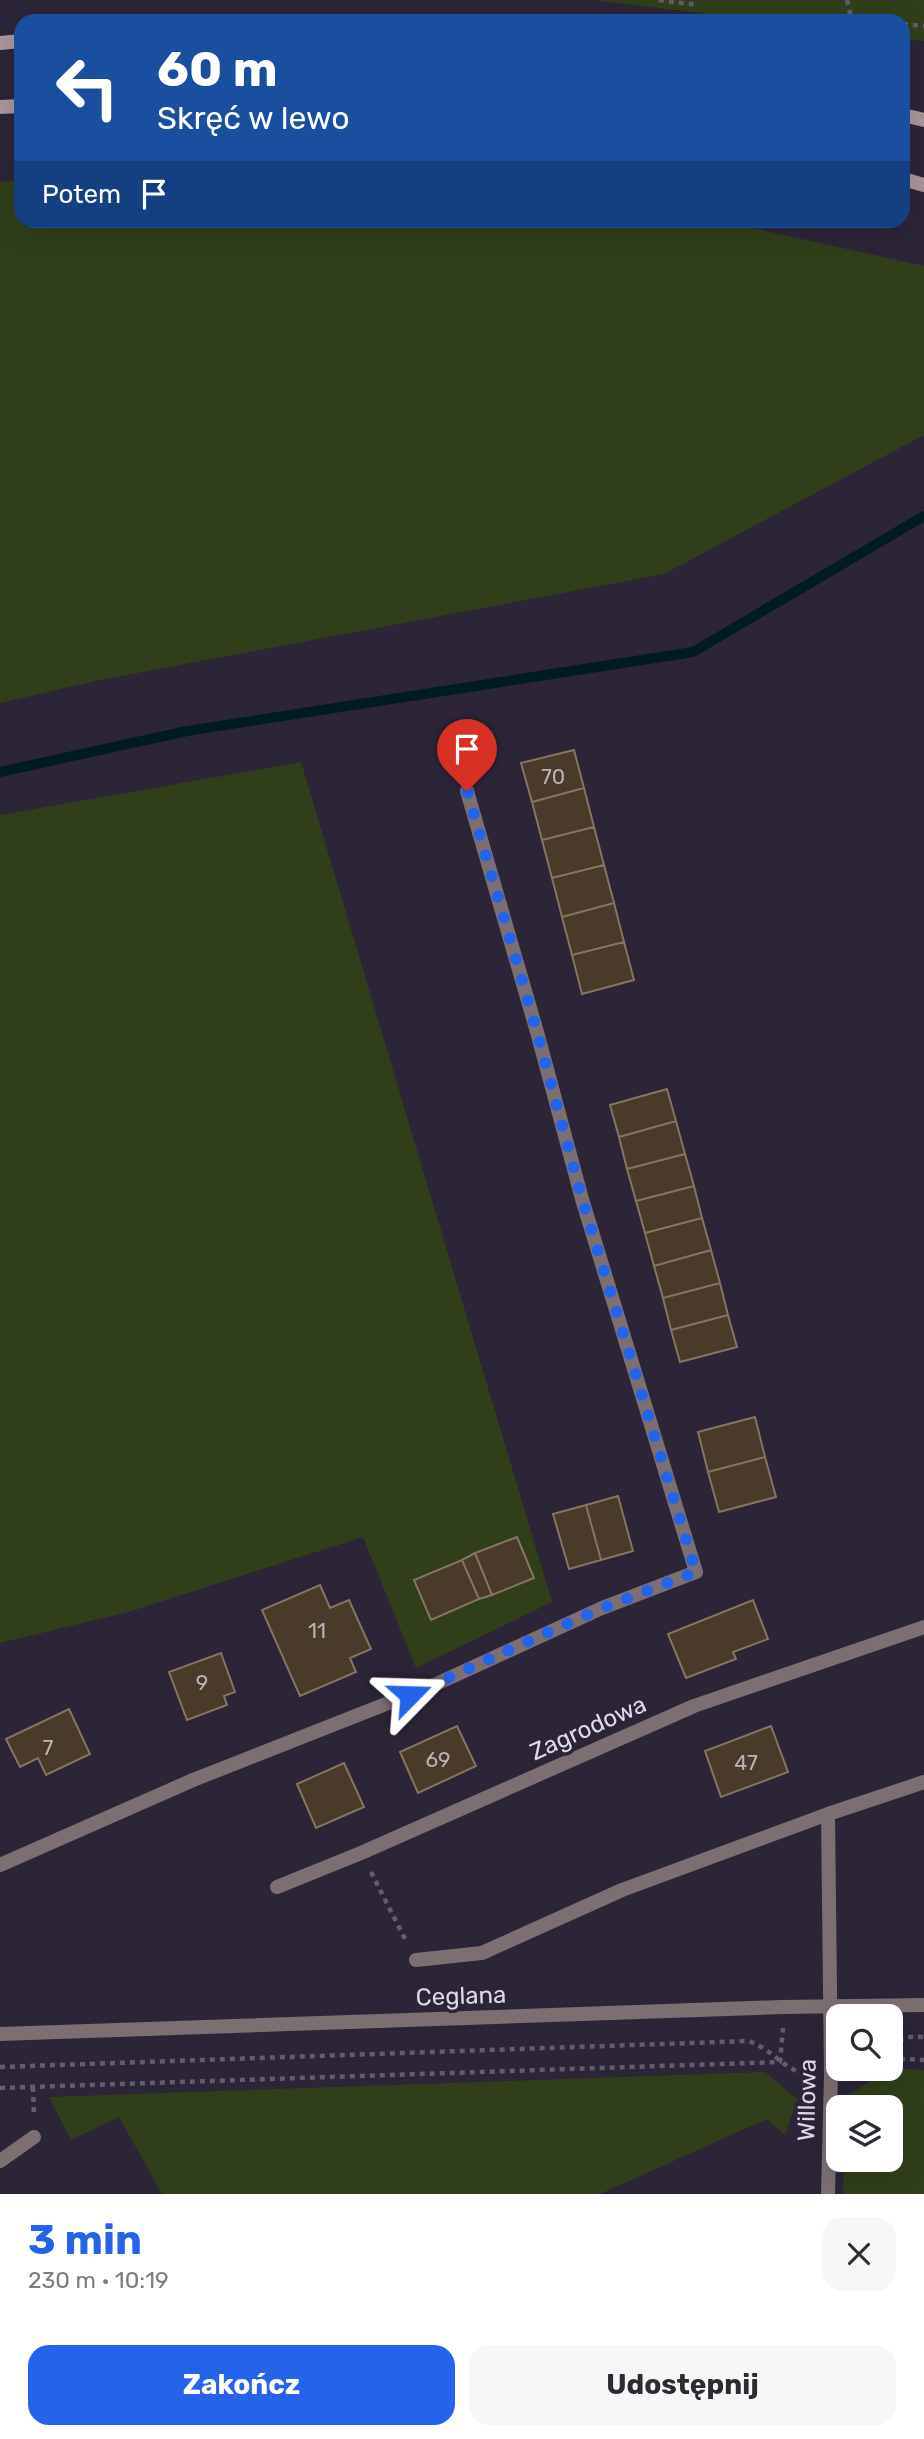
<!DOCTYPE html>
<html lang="pl">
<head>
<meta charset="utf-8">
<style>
  :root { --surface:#fff; --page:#f7f7f7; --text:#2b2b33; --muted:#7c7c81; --accent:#2563eb }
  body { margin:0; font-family:Rubik,sans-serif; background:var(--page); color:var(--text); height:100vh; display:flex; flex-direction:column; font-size:26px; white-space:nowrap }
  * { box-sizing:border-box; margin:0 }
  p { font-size:23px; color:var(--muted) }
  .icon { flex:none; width:38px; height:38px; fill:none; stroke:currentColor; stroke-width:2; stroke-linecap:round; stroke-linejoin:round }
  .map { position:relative; height:2194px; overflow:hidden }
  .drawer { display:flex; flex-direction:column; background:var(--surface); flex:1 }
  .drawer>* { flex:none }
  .banner { position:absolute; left:14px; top:14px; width:896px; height:214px; border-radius:21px; box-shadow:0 7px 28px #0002; background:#1a4fa0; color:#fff; overflow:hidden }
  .fabs { position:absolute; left:826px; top:2004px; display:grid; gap:14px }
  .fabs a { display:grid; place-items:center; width:77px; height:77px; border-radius:14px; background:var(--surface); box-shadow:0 7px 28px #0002; font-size:35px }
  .pin { position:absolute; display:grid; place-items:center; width:60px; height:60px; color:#fff; margin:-72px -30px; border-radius:50% 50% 50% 0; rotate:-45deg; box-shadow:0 0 7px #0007 }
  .pin .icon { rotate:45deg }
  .me { position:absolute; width:77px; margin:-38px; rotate:68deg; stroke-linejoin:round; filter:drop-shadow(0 0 5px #0008) }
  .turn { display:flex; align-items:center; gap:24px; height:147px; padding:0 28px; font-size:32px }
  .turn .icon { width:91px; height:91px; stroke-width:2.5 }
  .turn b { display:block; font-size:49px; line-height:60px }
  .then { display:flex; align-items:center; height:66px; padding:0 28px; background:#0003; gap:14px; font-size:26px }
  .round { display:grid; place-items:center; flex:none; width:74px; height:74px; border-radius:21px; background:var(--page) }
  .head { display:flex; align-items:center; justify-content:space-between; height:119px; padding:0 28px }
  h1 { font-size:42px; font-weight:700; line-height:52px; color:var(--accent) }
  .primary-button { display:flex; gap:14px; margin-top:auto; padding:14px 28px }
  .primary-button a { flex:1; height:80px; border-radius:21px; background:var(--accent); color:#fff; font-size:28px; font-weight:700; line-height:80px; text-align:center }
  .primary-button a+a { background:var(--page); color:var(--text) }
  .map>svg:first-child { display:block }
  .green { fill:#303f1a }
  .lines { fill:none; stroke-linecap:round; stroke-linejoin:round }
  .stream { stroke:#001c1e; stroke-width:10 }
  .building { fill:#493a29; stroke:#857461; stroke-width:2 }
  .path { stroke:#625c6d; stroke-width:4.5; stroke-dasharray:5 5; stroke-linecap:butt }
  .service { stroke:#7b6f71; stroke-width:14 }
  .minor { stroke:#7b6f71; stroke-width:14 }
  .tertiary { stroke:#7b6f71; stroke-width:14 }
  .secondary { stroke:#aa969a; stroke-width:14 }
  .route { stroke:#2563eb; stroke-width:12; stroke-dasharray:0 21.6 }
  .labels { text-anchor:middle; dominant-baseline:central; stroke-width:7; stroke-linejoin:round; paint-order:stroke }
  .number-label { font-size:21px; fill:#b9b2b8 }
  .street-label { font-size:24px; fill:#dedae7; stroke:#2c2538 }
</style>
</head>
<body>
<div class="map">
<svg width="924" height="2194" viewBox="0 0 924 2194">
  <rect width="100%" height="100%" fill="#2c2538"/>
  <path class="green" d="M 594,0 L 924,0 L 924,41 L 903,39 L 903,21 L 762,21 Z
    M 21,180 L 21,220 L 716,220 L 924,266 L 924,435 L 664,574 L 100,680 L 0,703 L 0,182 Z
    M 301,762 L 552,1602 L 416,1668 L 363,1537 L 128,1612 L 0,1643 L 0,815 Z
    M 891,2068 L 924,2070 L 924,2194 L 843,2194 L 844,2160 L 891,2160 L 891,2107 L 845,2107 L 845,2097 Z
    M 765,2072 L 797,2099 L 785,2135 L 767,2119 L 600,2194 L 162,2194 L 119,2117 L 71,2140 L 49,2097 Z"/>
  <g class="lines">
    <path class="stream" d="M 0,772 L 187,731 L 693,652 L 924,516"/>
  </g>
  <path class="building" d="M 574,750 L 584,788 L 532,802 L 521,763 Z
    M 584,788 L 594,827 L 542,840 L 532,802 Z
    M 594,827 L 604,865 L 552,878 L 542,840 Z
    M 604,865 L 614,903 L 562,917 L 552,878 Z
    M 614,903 L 624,942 L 572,955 L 562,917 Z
    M 624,942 L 634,980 L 582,994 L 572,955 Z
    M 667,1089 L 676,1121 L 619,1137 L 610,1105 Z
    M 676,1121 L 685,1154 L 627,1169 L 619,1137 Z
    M 685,1154 L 694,1186 L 636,1201 L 627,1169 Z
    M 694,1186 L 702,1218 L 645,1233 L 636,1201 Z
    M 702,1218 L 711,1250 L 654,1266 L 645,1233 Z
    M 711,1250 L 720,1283 L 663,1298 L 654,1266 Z
    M 720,1283 L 728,1315 L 671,1330 L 663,1298 Z
    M 728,1315 L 737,1347 L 680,1362 L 671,1330 Z
    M 755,1417 L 765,1457 L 708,1472 L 698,1432 Z
    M 765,1457 L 776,1497 L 719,1512 L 708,1472 Z
    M 618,1496 L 633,1551 L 601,1560 L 586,1505 Z
    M 586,1505 L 601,1560 L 569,1569 L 553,1514 Z
    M 517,1537 L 534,1578 L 492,1595 L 475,1553 Z
    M 475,1553 L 492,1595 L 479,1599 L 462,1560 Z
    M 462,1560 L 479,1599 L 431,1620 L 414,1580 Z
    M 320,1585 L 330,1608 L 349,1600 L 371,1649 L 350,1658 L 356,1672 L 300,1696 L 262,1610 Z
    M 753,1600 L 768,1639 L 733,1652 L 736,1659 L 686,1678 L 668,1634 Z
    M 221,1653 L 235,1692 L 224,1696 L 227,1705 L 187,1720 L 169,1672 Z
    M 69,1709 L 90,1754 L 46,1775 L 38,1758 L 20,1767 L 6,1739 Z
    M 457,1726 L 476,1766 L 418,1793 L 400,1752 Z
    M 771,1726 L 788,1772 L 721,1797 L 705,1751 Z
    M 344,1763 L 364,1807 L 316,1828 L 297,1784 Z"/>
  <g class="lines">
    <path class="path" d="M 659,0 L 698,5
      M 847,0 L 851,17 L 881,21
      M 903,24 L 924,26
      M 371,1872 L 405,1939
      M 891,2047 C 901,2037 910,2036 924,2037
      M 891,2054 L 902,2059 L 924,2060
      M 0,2067 L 748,2041 C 771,2048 783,2069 807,2075
      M 854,2073 L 864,2068
      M 33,2087 L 34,2116
      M 0,2088 L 780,2062 L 783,2028"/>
    <path class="service" d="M 467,791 L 537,1032 L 582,1199 L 696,1572
      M 277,1887 L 361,1853 L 694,1706 L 924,1627"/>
    <path class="minor" d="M 0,1865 L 193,1780 L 434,1685 L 602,1608 L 696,1572
      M 416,1960 L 482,1953 L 622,1890 L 828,1814
      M 0,2161 L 34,2137
      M 828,2194 L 831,2076 L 828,1814 L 924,1782"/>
    <path class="tertiary" d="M 0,2034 L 782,2007 L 924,2005"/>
    <path class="secondary" d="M 0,43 L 21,41
      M 0,107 L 21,106
      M 903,115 L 924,120
      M 903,179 L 924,185"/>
  </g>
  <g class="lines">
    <path class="route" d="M 410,1695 L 602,1608 L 696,1572 L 582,1199 L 537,1032 L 467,791"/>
  </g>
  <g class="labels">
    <g class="number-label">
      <text x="553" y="776">70</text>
      <text x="317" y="1630">11</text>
      <text x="202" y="1682">9</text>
      <text x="48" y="1747">7</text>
      <text x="438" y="1759">69</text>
      <text x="746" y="1762">47</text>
    </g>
    <g class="street-label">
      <text transform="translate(588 1728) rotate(-24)">Zagrodowa</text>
      <text transform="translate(461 1996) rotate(-2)">Ceglana</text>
      <text transform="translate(807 2100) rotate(-89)">Willowa</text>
    </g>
  </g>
</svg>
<div class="fabs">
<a><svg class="icon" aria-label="search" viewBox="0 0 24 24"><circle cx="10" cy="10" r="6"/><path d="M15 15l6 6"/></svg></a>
<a><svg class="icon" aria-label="layers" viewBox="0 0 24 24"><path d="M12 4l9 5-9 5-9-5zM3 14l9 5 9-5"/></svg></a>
</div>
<div class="pin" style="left:467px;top:791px;background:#d93025"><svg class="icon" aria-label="arrive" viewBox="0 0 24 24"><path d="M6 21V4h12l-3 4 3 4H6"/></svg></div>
<svg class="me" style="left:410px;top:1695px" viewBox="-20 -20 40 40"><path d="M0-17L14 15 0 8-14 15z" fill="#2563eb" stroke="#fff" stroke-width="4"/></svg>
<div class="banner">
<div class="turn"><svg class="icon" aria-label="left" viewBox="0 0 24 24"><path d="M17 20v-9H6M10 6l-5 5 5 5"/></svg><div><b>60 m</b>Skręć w lewo</div></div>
<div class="then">Potem<svg class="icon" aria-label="arrive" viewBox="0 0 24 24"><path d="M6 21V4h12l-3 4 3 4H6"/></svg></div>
</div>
</div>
<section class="drawer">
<div class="head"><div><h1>3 min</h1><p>230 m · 10:19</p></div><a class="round"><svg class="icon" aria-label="close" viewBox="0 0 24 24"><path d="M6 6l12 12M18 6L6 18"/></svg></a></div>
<div class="primary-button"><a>Zakończ</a><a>Udostępnij</a></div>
</section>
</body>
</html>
